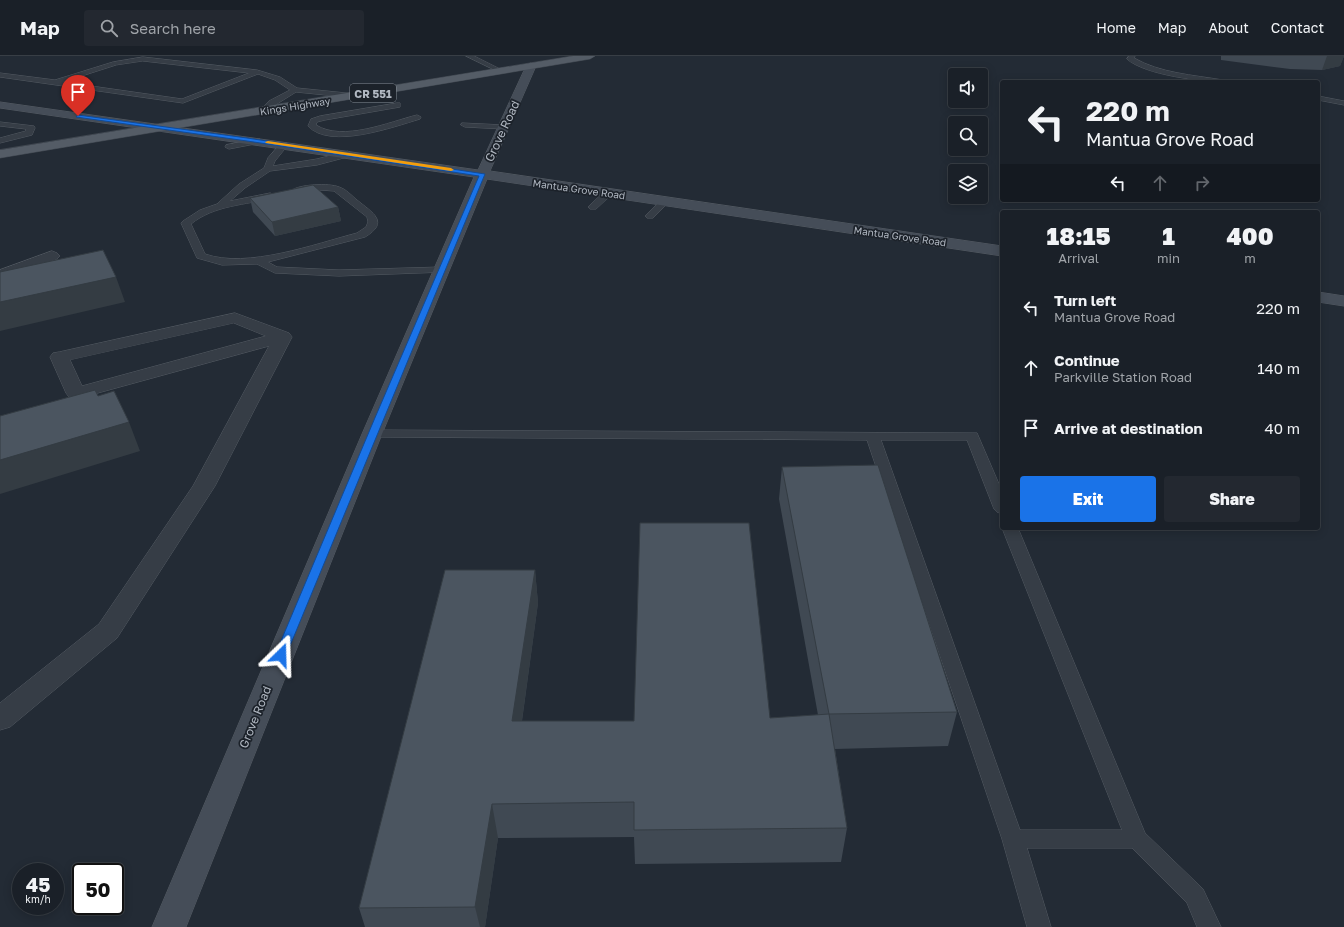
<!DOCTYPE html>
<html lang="en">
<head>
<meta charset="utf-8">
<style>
  :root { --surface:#1a2028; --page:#232830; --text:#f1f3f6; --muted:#9fa3a8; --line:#383e45; --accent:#1a73e8 }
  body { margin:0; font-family:"Golos Text",sans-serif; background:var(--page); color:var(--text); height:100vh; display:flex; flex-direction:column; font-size:15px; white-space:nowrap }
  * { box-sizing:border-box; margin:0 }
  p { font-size:13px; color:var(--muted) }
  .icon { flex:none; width:22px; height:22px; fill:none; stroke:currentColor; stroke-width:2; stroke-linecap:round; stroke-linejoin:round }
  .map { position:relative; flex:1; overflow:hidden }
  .details { position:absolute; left:1000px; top:154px; width:320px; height:320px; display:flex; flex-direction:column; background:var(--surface); border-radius:4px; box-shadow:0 2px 10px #0003,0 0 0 1px var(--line) }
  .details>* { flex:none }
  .guide { position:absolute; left:1000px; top:24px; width:320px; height:122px; border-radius:4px; box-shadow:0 2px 10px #0003,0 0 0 1px var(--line); background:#1a2028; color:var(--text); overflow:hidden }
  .tools { position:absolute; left:948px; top:12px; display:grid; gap:8px }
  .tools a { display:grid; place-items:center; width:40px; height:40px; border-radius:4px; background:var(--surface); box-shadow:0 2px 10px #0003,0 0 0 1px var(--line); font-size:20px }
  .speed { position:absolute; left:12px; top:807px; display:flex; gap:8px; font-size:20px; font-weight:700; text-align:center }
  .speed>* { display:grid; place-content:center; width:52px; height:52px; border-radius:50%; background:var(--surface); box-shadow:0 2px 10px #0003,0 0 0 1px var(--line); line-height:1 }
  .speed small { font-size:10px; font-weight:400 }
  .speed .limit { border:2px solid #111; border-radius:6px; background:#fff; color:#111 }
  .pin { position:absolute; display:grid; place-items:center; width:34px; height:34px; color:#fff; margin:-41px -17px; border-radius:50% 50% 50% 0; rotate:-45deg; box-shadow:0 0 4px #0007 }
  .pin .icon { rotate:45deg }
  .me { position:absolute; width:44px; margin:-22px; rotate:22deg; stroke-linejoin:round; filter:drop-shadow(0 0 3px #0008) }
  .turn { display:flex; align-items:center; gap:14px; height:84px; padding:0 20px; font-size:18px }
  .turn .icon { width:52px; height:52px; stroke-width:2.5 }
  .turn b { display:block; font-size:28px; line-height:34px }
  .lanes { display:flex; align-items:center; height:38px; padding:0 20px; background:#0003; justify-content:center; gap:20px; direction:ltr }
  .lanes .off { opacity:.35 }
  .eta { display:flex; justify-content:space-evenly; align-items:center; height:68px; text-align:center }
  .eta b { font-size:24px; font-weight:800; line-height:28px }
  .cta { display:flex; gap:8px; margin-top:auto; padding:8px 20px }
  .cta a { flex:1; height:46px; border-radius:4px; background:var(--accent); color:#fff; font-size:16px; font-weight:800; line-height:46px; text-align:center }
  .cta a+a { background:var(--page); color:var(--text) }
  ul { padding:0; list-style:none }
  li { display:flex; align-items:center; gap:12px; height:60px; padding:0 20px }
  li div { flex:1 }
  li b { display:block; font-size:15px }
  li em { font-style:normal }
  header { display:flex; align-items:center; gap:24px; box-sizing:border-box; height:56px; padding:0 20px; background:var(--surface); border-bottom:1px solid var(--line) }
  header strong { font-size:19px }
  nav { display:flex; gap:22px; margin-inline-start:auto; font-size:14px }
  .search { width:280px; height:36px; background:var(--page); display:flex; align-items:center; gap:10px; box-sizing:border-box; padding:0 14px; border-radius:4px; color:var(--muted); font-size:15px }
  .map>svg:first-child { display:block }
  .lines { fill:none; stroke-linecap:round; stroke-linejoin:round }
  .lane-casing { stroke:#545b63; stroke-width:1 }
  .street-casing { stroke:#545b63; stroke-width:1 }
  .secondary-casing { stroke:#545b63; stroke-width:1 }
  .primary-casing { stroke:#3f464f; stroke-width:1 }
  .lane { fill:#363d46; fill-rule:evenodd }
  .street { fill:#363d46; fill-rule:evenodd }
  .secondary { fill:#454d58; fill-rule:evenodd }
  .primary { fill:#545c66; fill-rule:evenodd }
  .wall { fill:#404953 }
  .shaded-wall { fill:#343c43 }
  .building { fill:#4b5560; stroke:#343c43 }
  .route { fill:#1a73e8; stroke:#114b97 }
  .slow { fill:#f59e0b }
  .labels { text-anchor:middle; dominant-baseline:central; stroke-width:3.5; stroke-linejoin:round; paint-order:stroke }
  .far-street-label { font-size:10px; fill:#b1b8c2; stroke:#1c222a }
  .shield { fill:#1c222a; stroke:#848b94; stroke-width:1 }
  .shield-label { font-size:11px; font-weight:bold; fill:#b1b8c2 }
  .street-label { font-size:12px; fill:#b1b8c2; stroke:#1c222a }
</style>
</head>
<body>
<header>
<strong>Map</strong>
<div class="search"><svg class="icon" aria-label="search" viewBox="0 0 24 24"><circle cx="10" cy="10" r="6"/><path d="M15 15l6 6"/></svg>Search here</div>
<nav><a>Home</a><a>Map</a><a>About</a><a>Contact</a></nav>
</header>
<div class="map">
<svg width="1344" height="871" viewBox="0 0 1344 871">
  <rect width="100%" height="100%" fill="#232b35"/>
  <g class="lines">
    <defs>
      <path id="lane" d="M 466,0 L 474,0 L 504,15 L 499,16 Z
        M 1129,0 L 1135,0 L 1134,2 C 1160,17 1193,19 1223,24 L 1227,26 C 1203,26 1144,19 1127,3 Z
        M 143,1 L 257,14 L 280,21 L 297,32 L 356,38 L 360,40 L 356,42 L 296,36 L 264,56 L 260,54 L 269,45 L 290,34 L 275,24 L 258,18 L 183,47 L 0,21 L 0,17 L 55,24 L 113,6 ZM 143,5 L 249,17 L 182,43 L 63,26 L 116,9 Z
        M 1318,40 L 1344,45 L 1344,49 L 1318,44 Z
        M 397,47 L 400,47 L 400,51 L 325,64 L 317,66 L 316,69 C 343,86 389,66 417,59 L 421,61 L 420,63 C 393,71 330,94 308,70 L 311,63 L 320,60 Z
        M 0,66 L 34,70 L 35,72 L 32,79 L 0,87 L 0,82 L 26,75 L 26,73 L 0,70 Z
        M 462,67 L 504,69 L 508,71 L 504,73 L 465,71 L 461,69 Z
        M 257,83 L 260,83 L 261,85 L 260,87 L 229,93 L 225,91 L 226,89 Z
        M 281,87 L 287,87 L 288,89 L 275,105 L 273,110 L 317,103 L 348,95 L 352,98 L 351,100 L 317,109 L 270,115 L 245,132 L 230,145 L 270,137 L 273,138 L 275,140 L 273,142 C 246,149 214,149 191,168 L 205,198 C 247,213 315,188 357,177 L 366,171 L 368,166 L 367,161 L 334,135 L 320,134 L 296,138 L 291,135 C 298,128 330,127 339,131 C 346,133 352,140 357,144 C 373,157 390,166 365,181 L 268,206 L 277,211 L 339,214 L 441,211 L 445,212 L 446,214 L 445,216 L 339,220 L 275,217 L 257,208 L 222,209 L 197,202 L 181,167 L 183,165 L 200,154 L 217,148 L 239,128 L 264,112 L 268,102 Z
        M 608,134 L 611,135 L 613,137 L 611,139 L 596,153 L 590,153 L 588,151 L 590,149 L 605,135 Z
        M 664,143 L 667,144 L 669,146 L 653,162 L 647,162 L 645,160 L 661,144 Z
        M 372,374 L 977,377 L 1002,435 L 1002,458 L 997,456 L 994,453 L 967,384 L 881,384 L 1020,774 L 1122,774 L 1002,472 L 1018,472 L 1145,777 L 1203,833 L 1221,871 L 1197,871 L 1187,847 L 1132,792 L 1027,792 L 1051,871 L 1027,871 L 1002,783 L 867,384 L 367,381 L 365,378 L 367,375 Z"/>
      <path id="street" d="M 52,195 L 57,197 L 60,200 L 57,203 L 0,224 L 0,214 Z
        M 235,257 L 289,277 L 292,281 L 215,430 L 117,582 L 10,671 L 0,674 L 0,647 L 99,568 L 193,430 L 269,290 L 76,343 L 69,341 L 66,337 L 50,301 L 53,297 L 59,296 ZM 234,267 L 266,280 L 82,330 L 70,304 Z"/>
      <path id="secondary" d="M 531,7 L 536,10 L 490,115 L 1002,190 L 1002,200 L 487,123 L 382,378 L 186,871 L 152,871 L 362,378 L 474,121 L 0,52 L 0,46 L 478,114 L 526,10 Z
        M 1318,236 L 1344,240 L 1344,250 L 1318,246 Z"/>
      <path id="primary" d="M 573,0 L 595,0 L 590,3 L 0,102 L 0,94 Z"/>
    </defs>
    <use href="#lane" class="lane-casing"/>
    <use href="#street" class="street-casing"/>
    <use href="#secondary" class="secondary-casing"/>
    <use href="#primary" class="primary-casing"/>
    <use href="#lane" class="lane"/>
    <use href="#street" class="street"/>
    <use href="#secondary" class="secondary"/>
    <use href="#primary" class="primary"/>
  </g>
  <path class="wall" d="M 1221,0 L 1344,0 L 1340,10 L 1322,14 L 1290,13 L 1221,4 Z
    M 250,142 L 338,151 L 341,165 L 275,180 L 253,156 Z
    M 782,411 L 957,656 L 948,690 L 835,693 L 847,772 L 841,806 L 635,808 L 634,781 L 498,782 L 485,871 L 365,871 L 359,852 L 535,514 L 538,547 L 522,665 L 634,665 L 770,662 L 818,659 L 779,443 Z"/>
  <path class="shaded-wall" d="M 1327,0 L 1344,0 L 1340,10 L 1322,14 Z
    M 338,151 L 341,165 L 275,180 L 272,166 Z
    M 116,221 L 125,246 L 0,275 L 0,246 Z
    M 129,366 L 140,395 L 0,438 L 0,404 Z
    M 535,514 L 538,547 L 517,700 L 512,665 Z
    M 492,748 L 498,782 L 485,871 L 480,871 L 475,851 Z"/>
  <path class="building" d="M 313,129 L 338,151 L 272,166 L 250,142 Z
    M 103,194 L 116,221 L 0,246 L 0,216 Z
    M 95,334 L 98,340 L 114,335 L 129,366 L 0,404 L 0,360 Z
    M 878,409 L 957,656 L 829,658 L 782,411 Z
    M 640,467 L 749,467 L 770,662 L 829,658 L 847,772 L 634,774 L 634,746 L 492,748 L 475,851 L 359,852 L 445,514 L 535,514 L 512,665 L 634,665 Z"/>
  <path class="route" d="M 78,59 L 247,82 L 485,118 L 285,602 L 277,602 L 275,599 L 374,364 L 479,120 L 247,85 L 76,61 Z"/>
  <path class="slow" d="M 268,85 L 451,112 L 454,114 L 451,115 L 266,87 L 265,86 Z"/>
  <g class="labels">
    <g class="far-street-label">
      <text transform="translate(295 50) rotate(-9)">Kings Highway</text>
      <text transform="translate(579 133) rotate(8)">Mantua Grove Road</text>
      <text transform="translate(900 180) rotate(8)">Mantua Grove Road</text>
    </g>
    <rect class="shield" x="350" y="28" width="46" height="18" rx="3"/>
    <g class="shield-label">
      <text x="373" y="37">CR 551</text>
    </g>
    <g class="street-label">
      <text transform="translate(502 75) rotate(-65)">Grove Road</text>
      <text transform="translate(255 661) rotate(-68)">Grove Road</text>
    </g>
  </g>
</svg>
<div class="tools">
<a><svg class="icon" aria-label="sound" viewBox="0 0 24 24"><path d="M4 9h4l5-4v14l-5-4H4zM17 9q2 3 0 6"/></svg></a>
<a><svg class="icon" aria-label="search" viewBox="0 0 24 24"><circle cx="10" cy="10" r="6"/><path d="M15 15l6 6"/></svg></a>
<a><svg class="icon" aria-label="layers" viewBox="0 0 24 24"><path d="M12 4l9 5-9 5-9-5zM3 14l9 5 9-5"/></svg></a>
</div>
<div class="speed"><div>45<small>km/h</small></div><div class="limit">50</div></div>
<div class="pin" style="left:78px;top:60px;background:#d93025"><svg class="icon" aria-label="arrive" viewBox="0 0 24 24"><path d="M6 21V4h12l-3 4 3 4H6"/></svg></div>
<svg class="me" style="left:281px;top:599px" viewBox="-20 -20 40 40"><path d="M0-17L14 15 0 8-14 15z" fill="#1a73e8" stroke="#fff" stroke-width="4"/></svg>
<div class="guide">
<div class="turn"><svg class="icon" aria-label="left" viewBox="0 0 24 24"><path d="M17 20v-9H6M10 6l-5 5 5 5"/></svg><div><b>220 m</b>Mantua Grove Road</div></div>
<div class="lanes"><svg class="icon" aria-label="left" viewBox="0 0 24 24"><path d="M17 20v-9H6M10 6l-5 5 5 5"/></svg><svg class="icon off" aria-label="ahead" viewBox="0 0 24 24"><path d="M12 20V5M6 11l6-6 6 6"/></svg><svg class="icon off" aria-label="right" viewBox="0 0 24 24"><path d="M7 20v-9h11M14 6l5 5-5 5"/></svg></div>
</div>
<section class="details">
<div class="eta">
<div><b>18:15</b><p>Arrival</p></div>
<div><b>1</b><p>min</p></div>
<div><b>400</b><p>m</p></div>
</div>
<ul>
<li><svg class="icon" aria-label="left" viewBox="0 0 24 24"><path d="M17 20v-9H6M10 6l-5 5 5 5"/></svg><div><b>Turn left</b><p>Mantua Grove Road</p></div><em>220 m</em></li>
<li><svg class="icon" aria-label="ahead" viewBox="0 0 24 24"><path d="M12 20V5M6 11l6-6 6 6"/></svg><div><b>Continue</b><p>Parkville Station Road</p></div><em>140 m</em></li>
<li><svg class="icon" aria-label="arrive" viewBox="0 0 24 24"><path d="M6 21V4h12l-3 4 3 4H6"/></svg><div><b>Arrive at destination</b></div><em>40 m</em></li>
</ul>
<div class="cta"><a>Exit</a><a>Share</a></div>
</section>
</div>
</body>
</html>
